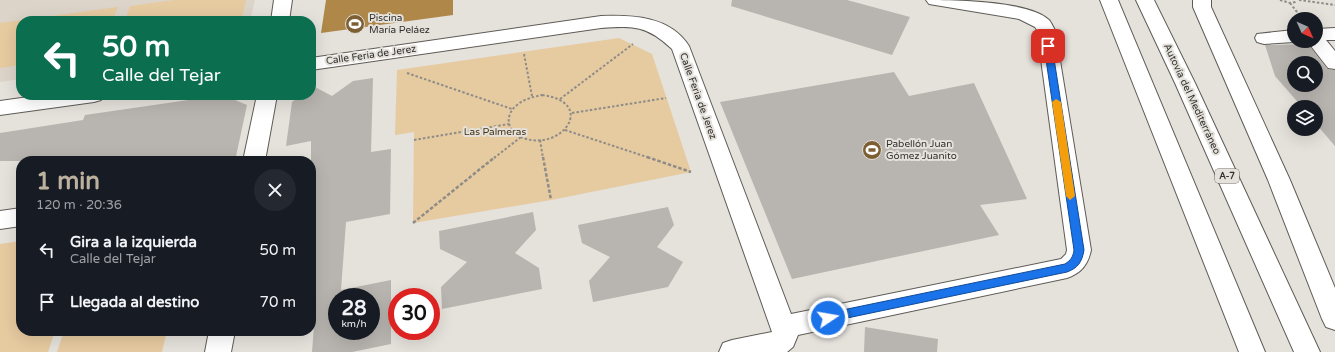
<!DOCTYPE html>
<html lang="es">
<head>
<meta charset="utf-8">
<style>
  :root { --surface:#171b24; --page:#242831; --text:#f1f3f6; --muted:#9ea1a6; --accent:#bcb09e }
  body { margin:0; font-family:"Varela Round",sans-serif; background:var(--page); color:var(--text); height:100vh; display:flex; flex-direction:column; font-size:15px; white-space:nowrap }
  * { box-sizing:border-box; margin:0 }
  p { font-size:13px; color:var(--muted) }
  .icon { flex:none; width:22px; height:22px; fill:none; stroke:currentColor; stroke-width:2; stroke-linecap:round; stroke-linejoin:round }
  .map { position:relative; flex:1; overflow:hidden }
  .sheet { position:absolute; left:16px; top:156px; width:300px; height:180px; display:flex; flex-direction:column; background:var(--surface); border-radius:16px; box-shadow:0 4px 16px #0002 }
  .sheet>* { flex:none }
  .banner { position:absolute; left:16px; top:16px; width:300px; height:84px; border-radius:16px; box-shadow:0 4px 16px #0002; background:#0b6e4f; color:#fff; overflow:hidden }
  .needle { width:26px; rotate:135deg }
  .controls { position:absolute; left:1287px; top:12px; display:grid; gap:8px }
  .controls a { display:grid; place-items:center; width:36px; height:36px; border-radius:50%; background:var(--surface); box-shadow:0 4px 16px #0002; font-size:20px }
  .speed { position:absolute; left:328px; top:288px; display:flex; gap:8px; font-size:20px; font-weight:700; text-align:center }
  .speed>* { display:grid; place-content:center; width:52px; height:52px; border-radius:50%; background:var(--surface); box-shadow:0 4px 16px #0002; line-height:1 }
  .speed small { font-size:10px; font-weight:400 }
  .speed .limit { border:6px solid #d22; background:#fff; color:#111 }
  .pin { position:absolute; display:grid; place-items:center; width:34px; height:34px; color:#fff; margin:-17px; border-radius:8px; box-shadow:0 2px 6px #0006 }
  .me { position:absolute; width:44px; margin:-22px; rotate:78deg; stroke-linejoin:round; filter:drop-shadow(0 0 3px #0008) }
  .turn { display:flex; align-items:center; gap:14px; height:84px; padding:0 20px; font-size:18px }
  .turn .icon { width:52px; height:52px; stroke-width:2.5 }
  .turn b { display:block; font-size:28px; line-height:34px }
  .round { display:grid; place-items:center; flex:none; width:42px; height:42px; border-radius:21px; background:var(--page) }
  .head { display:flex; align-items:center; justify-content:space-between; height:68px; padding:0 20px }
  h1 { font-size:24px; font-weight:700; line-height:30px; color:var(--accent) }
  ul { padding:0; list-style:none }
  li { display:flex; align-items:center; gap:12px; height:52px; padding:0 20px }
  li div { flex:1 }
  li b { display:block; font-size:15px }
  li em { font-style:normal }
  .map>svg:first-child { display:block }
  .built { fill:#dcd4c8 }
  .green { fill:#e6caa0 }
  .water { fill:#ae8749 }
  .building { fill:#b8b4af; fill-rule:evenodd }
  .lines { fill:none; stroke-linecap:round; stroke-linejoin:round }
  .street-casing { stroke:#5f5c57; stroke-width:2 }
  .highway-casing { stroke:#5f5c57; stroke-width:2 }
  .path-far1 { stroke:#8f8c88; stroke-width:2; stroke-dasharray:2.5 2; stroke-linecap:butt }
  .path { stroke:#8f8c88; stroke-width:2.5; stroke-dasharray:3.5 2; stroke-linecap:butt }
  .street { fill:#fff; fill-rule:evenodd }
  .highway { fill:#fff; fill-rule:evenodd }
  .route { fill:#1a73e8; stroke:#114b97 }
  .slow { fill:#f59e0b }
  .labels { text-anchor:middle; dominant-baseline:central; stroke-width:4; stroke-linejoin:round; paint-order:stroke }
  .shield { fill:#e5e1db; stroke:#686663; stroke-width:1 }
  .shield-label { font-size:9px; font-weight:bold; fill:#32312f }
  .poi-label { font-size:10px; fill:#32312f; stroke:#e5e1db; text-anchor:start }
  .street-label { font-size:10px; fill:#32312f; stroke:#e5e1db }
  .park-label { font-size:10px; fill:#453317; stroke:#e5e1db }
</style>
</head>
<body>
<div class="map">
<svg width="1335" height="352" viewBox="0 0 1335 352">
  <rect width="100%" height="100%" fill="#e5e1db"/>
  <path class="built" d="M 0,0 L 255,0 L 250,21 L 21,21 L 21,79 L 0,82 Z"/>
  <path class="green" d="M 175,0 L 246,0 L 241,21 L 125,21 L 130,6 Z
    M 118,7 L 112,21 L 21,21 L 21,65 L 0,68 L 0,23 Z
    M 619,38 L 652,54 L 691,172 L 551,200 L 413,223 L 414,132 L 395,135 L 397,70 Z
    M 21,241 L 21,331 L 55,331 L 48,352 L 0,352 L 0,244 Z
    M 64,331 L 167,331 L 162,352 L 57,352 Z"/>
  <path class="water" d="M 326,0 L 453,0 L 453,15 L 321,33 Z"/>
  <path class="building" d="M 732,0 L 847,0 L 910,17 L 892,55 L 731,6 Z
    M 1308,44 L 1327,69 L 1335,70 L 1335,146 L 1316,124 L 1316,107 L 1302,107 L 1275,76 L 1265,45 ZM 1294,63 L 1316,63 L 1316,85 L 1294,85 Z
    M 894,72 L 909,96 L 974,83 L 1027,199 L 980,205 L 999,235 L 792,279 L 720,102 Z
    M 373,78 L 371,152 L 391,149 L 390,214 L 346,222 L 341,290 L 391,280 L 391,344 L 352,352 L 312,352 L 314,326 L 311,325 L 311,141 L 286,146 L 292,102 L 301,95 L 311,95 L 311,88 L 313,86 L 332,96 L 353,81 ZM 337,297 L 371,297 L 371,331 L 337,331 Z
    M 223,95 L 247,105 L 235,161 L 0,161 L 0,133 L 83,120 L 85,115 Z
    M 668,207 L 674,225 L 657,247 L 683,262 L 668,287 L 593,302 L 589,281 L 610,257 L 582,243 L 578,225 Z
    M 533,212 L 536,230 L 515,253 L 539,268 L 542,289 L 442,309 L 441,287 L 467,262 L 440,249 L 439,231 Z
    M 865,327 L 938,339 L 937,352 L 864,352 Z"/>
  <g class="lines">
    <defs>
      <path id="street" d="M 274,0 L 292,0 L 289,21 L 271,21 Z
        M 926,0 C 953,0 1030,1 1049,20 C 1051,22 1053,27 1055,30 L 1091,250 C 1088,265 1081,273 1067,278 L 798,335 L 793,347 L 787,352 L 719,352 L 723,343 L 732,340 L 772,332 L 672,49 C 646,25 634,26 601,28 L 311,70 L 311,58 L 601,16 C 633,15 670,16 689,46 L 791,314 L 1061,259 L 1066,254 L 1067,250 L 1037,30 L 1035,27 L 1019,19 L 929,4 Z
        M 1335,28 L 1335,40 L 1326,40 L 1335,51 L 1335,69 L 1328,68 L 1307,41 L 1316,41 L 1316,29 Z
        M 1294,30 L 1294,41 L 1297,41 L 1294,42 L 1264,44 L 1257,42 L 1255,38 L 1257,34 Z
        M 43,95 L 104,95 L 101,100 L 94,102 L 0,115 L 0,101 Z
        M 257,95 L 277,95 L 265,161 L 243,161 Z
        M 21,208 L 21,226 L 0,229 L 0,211 Z
        M 209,331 L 235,331 L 231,352 L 205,352 Z"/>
      <path id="highway" d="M 1100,0 L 1118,0 L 1265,352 L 1239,352 Z
        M 1136,0 L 1154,0 L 1195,83 L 1320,352 L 1294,352 L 1175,83 Z
        M 1193,0 L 1211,0 L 1211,7 L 1290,180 L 1335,288 L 1335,330 L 1326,327 L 1322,319 L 1268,180 L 1193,7 Z"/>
    </defs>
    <use href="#street" class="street-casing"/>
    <use href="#highway" class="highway-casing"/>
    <path class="path-far1" d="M 1280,0 L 1290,3 L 1295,2 L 1296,0
      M 1299,0 L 1335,5
      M 1290,3 L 1301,17
      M 524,54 L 532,96
      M 407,73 L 512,109
      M 542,95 C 597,102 563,152 523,138 C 508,133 503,116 517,105 C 524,99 533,97 542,95 Z
      M 560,99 L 633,44
      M 572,113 L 666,98
      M 565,130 L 650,158
      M 414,140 L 509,124
      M 540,140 L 543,158
      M 494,158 L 521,137"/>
    <path class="path" d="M 543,157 L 551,200
      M 647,157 L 691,172
      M 413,223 L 495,157"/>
    <use href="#street" class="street"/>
    <use href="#highway" class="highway"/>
  </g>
  <path class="route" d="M 1048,43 L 1052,46 L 1084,250 C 1082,262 1078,268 1067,272 L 828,322 L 824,321 L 823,318 L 824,314 L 828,313 L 1065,264 C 1071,260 1073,257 1074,250 L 1044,46 Z"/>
  <path class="slow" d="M 1056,99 L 1061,102 L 1075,196 L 1070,200 L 1066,196 L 1052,102 Z"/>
  <defs>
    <symbol id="stadium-disc" viewBox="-11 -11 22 22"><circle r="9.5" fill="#7c5f32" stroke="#e5e1db"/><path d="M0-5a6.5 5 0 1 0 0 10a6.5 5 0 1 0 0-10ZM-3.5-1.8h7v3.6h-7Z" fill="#fff"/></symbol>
  </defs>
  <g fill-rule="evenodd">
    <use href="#stadium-disc" x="344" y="13" width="22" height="22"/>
    <use href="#stadium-disc" x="861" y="139" width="22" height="22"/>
  </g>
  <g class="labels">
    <rect class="shield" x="1215" y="169" width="24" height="14" rx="3"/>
    <g class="shield-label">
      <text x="1227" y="176">A-7</text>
    </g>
    <g class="poi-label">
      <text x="369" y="18">Piscina<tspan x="369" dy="12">María Peláez</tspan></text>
      <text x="886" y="144">Pabellón Juan<tspan x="886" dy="12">Gómez Juanito</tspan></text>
    </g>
    <g class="street-label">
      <text transform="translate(371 55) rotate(-8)">Calle Feria de Jerez</text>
      <text transform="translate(698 96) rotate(70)">Calle Feria de Jerez</text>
      <text transform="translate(1192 99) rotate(65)">Autovía del Mediterráneo</text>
    </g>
    <g class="park-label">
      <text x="495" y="132">Las Palmeras</text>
    </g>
  </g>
</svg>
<div class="controls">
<a><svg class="needle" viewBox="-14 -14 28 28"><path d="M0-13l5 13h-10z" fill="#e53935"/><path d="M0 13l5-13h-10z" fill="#9ea1a6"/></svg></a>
<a><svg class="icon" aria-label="search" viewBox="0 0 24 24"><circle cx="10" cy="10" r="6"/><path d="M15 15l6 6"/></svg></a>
<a><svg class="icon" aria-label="layers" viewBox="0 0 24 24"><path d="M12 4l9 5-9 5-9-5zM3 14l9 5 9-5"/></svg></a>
</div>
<div class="speed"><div>28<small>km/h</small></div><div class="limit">30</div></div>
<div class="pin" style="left:1048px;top:46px;background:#d93025"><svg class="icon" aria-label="arrive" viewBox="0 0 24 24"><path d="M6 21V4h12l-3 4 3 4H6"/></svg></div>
<svg class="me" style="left:828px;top:318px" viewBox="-20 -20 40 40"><circle r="17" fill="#1a73e8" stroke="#fff" stroke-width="3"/><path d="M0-11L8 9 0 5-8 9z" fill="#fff"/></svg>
<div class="banner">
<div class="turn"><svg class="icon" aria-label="left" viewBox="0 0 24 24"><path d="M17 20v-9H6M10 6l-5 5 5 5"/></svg><div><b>50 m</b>Calle del Tejar</div></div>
</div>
<section class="sheet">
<div class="head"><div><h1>1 min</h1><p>120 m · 20:36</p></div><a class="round"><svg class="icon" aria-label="close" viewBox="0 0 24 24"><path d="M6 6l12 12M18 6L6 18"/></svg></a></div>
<ul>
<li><svg class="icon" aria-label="left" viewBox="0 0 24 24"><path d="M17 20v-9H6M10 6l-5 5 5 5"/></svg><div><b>Gira a la izquierda</b><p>Calle del Tejar</p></div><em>50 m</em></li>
<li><svg class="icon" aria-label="arrive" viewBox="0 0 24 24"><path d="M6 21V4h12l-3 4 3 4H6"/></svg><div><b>Llegada al destino</b></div><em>70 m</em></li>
</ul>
</section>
</div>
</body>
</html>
